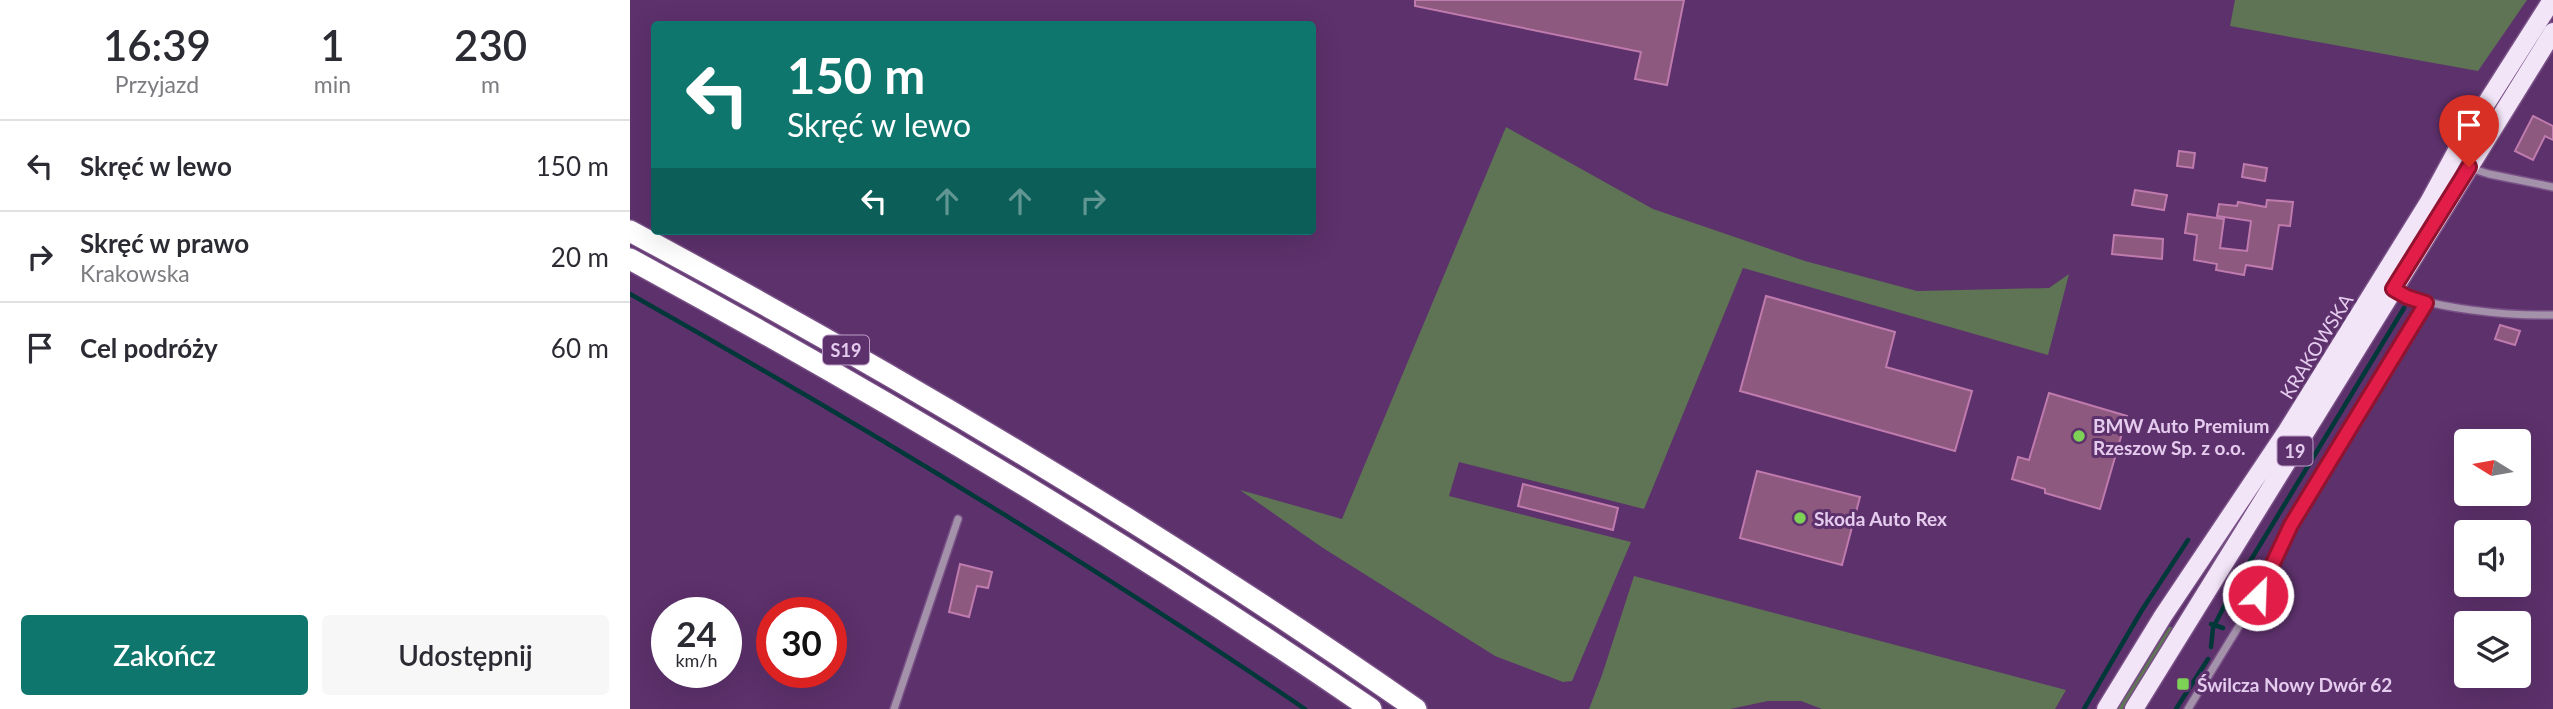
<!DOCTYPE html>
<html lang="pl">
<head>
<meta charset="utf-8">
<style>
  :root { --surface:#fff; --page:#f7f7f7; --text:#2b2b33; --muted:#7c7c81; --line:#e1e1e2; --accent:#0f766e }
  body { margin:0; font-family:Lato,sans-serif; background:var(--page); color:var(--text); height:100vh; display:flex; flex-direction:column; font-size:26px; white-space:nowrap }
  * { box-sizing:border-box; margin:0 }
  p { font-size:23px; color:var(--muted) }
  .icon { flex:none; width:38px; height:38px; fill:none; stroke:currentColor; stroke-width:2; stroke-linecap:round; stroke-linejoin:round }
  .map { position:relative; flex:1; overflow:hidden }
  .details { display:flex; flex-direction:column; background:var(--surface); width:630px }
  .details>* { flex:none }
  .guide { position:absolute; left:21px; top:21px; width:665px; height:214px; border-radius:7px; box-shadow:0 7px 28px #0002; background:#0f766e; color:#fff; overflow:hidden }
  .needle { width:46px; rotate:281deg }
  .controls { position:absolute; left:1824px; top:429px; display:grid; gap:14px }
  .controls a { display:grid; place-items:center; width:77px; height:77px; border-radius:7px; background:var(--surface); box-shadow:0 7px 28px #0002; font-size:35px }
  .speed { position:absolute; left:21px; top:597px; display:flex; gap:14px; font-size:35px; font-weight:700; text-align:center }
  .speed>* { display:grid; place-content:center; width:91px; height:91px; border-radius:50%; background:var(--surface); box-shadow:0 7px 28px #0002; line-height:1 }
  .speed small { font-size:18px; font-weight:400 }
  .speed .limit { border:10px solid #d22; background:#fff; color:#111 }
  .pin { position:absolute; display:grid; place-items:center; width:60px; height:60px; color:#fff; margin:-72px -30px; border-radius:50% 50% 50% 0; rotate:-45deg; box-shadow:0 0 7px #0007 }
  .pin .icon { rotate:45deg }
  .me { position:absolute; width:77px; margin:-38px; rotate:24deg; stroke-linejoin:round; filter:drop-shadow(0 0 5px #0008) }
  .turn { display:flex; align-items:center; gap:24px; height:147px; padding:0 21px; font-size:32px }
  .turn .icon { width:91px; height:91px; stroke-width:2.5 }
  .turn b { display:block; font-size:49px; line-height:60px }
  .lanes { display:flex; align-items:center; height:66px; padding:0 21px; background:#0003; justify-content:center; gap:35px; direction:ltr }
  .lanes .off { opacity:.35 }
  .eta { display:flex; justify-content:space-evenly; align-items:center; height:119px; text-align:center }
  .eta b { font-size:42px; font-weight:600; line-height:49px }
  .button { display:flex; gap:14px; margin-top:auto; padding:14px 21px }
  .button a { flex:1; height:80px; border-radius:7px; background:var(--accent); color:#fff; font-size:28px; font-weight:600; line-height:80px; text-align:center }
  .button a+a { background:var(--page); color:var(--text) }
  ul { padding:0; list-style:none }
  li { display:flex; align-items:center; gap:21px; height:91px; padding:0 21px; border-top:2px solid var(--line) }
  li div { flex:1 }
  li b { display:block; font-size:26px }
  li em { font-style:normal }
  main { display:flex; flex:1; min-height:0 }
  .map>svg:first-child { display:block }
  .green { fill:#5e7455 }
  .lines { fill:none; stroke-linecap:round; stroke-linejoin:round }
  .stream { stroke:#003738; stroke-width:4.5 }
  .building { fill:#8d597f; stroke:#bf7bad; stroke-width:2 }
  .street-casing { stroke:#785086; stroke-width:10 }
  .primary-casing { stroke:#785086; stroke-width:21 }
  .highway-casing { stroke:#785086; stroke-width:24 }
  .street { stroke:#a392aa; stroke-width:7 }
  .primary { stroke:#f3e5f8; stroke-width:18 }
  .highway { stroke:#fff; stroke-width:21 }
  .route-casing { stroke:#92132f; stroke-width:18 }
  .route { stroke:#e11d48; stroke-width:12 }
  .poi-dot { fill:#7dd154; stroke:#5d316c; stroke-width:2.5 }
  .labels { text-anchor:middle; dominant-baseline:central; stroke-width:6; stroke-linejoin:round; paint-order:stroke }
  .shield { fill:#5d316c; stroke:#bc9ec7; stroke-width:2 }
  .shield-label { font-size:18px; font-weight:bold; fill:#e5ccee }
  .street-label { font-size:19px; fill:#e5ccee; stroke:#5d316c }
  .poi-label { font-size:19px; font-weight:bold; fill:#e5ccee; stroke:#5d316c; text-anchor:start }
</style>
</head>
<body>
<main>
<section class="details">
<div class="eta">
<div><b>16:39</b><p>Przyjazd</p></div>
<div><b>1</b><p>min</p></div>
<div><b>230</b><p>m</p></div>
</div>
<ul>
<li><svg class="icon" aria-label="left" viewBox="0 0 24 24"><path d="M17 20v-9H6M10 6l-5 5 5 5"/></svg><div><b>Skręć w lewo</b></div><em>150 m</em></li>
<li><svg class="icon" aria-label="right" viewBox="0 0 24 24"><path d="M7 20v-9h11M14 6l5 5-5 5"/></svg><div><b>Skręć w prawo</b><p>Krakowska</p></div><em>20 m</em></li>
<li><svg class="icon" aria-label="arrive" viewBox="0 0 24 24"><path d="M6 21V4h12l-3 4 3 4H6"/></svg><div><b>Cel podróży</b></div><em>60 m</em></li>
</ul>
<div class="button"><a>Zakończ</a><a>Udostępnij</a></div>
</section>
<div class="map">
<svg width="1923" height="709" viewBox="0 0 1923 709">
  <rect width="100%" height="100%" fill="#5d316c"/>
  <path class="green" d="M 1605,0 L 1897,0 L 1848,71 L 1600,26 Z
    M 876,127 L 1023,209 L 1175,261 L 1287,291 L 1419,288 L 1439,274 L 1418,355 L 1113,268 L 1014,509 L 829,462 L 819,496 L 1001,542 L 942,681 L 933,682 L 865,656 L 693,548 L 610,490 L 712,519 Z
    M 1004,576 L 1436,690 L 1425,709 L 1192,709 L 1171,701 L 1138,701 L 1100,709 L 959,709 L 972,675 Z
    M 1539,627 L 1542,627 L 1541,630 L 1493,709 L 1488,709 Z"/>
  <g class="lines">
    <path class="stream" d="M 0,294 C 230,424 456,560 675,709
      M 1581,624 L 1593,628
      M 1581,647 L 1583,628 L 1602,591 L 1774,308
      M 1454,709 L 1512,610 L 1558,540
      M 1546,709 L 1578,659"/>
  </g>
  <path class="building" d="M 785,0 L 1054,0 L 1037,85 L 1005,79 L 1011,52 L 785,6 Z
    M 1903,116 L 1923,126 L 1923,140 L 1915,136 L 1903,160 L 1885,151 Z
    M 1549,151 L 1565,153 L 1563,168 L 1547,166 Z
    M 1614,164 L 1637,168 L 1635,181 L 1612,177 Z
    M 1505,190 L 1537,195 L 1534,210 L 1502,205 Z
    M 1637,200 L 1663,202 L 1660,226 L 1649,225 L 1642,269 L 1616,265 L 1614,275 L 1586,270 L 1587,264 L 1564,260 L 1567,235 L 1555,233 L 1558,214 L 1594,219 L 1590,248 L 1617,251 L 1621,221 L 1587,216 L 1589,204 L 1607,206 L 1608,202 L 1636,207 Z
    M 1484,235 L 1533,239 L 1532,259 L 1482,254 Z
    M 1136,296 L 1265,332 L 1256,367 L 1342,391 L 1325,451 L 1110,391 Z
    M 1870,325 L 1890,331 L 1885,345 L 1865,339 Z
    M 1419,393 L 1497,416 L 1470,509 L 1415,493 L 1415,489 L 1382,479 L 1388,457 L 1399,460 Z
    M 1127,471 L 1230,497 L 1212,565 L 1110,538 Z
    M 893,484 L 988,508 L 983,530 L 888,506 Z
    M 330,564 L 362,572 L 358,588 L 347,586 L 339,617 L 319,612 Z"/>
  <g class="lines">
    <defs>
      <path id="street" d="M 1840,168 L 1859,174 L 1923,187
        M 1763,289 C 1797,309 1882,316 1923,315
        M 264,709 L 328,519
        M 1558,709 L 1628,595 L 1661,525 L 1796,303"/>
      <path id="primary" d="M 1476,709 L 1533,616 L 1657,431 L 1799,202 L 1831,143 L 1922,0
        M 1504,709 L 1923,32"/>
      <path id="highway" d="M 0,231 C 270,376 534,533 786,709
        M 0,259 C 254,397 502,545 741,709"/>
    </defs>
    <use href="#street" class="street-casing"/>
    <use href="#primary" class="primary-casing"/>
    <use href="#highway" class="highway-casing"/>
    <use href="#street" class="street"/>
    <use href="#primary" class="primary"/>
    <use href="#highway" class="highway"/>
  </g>
  <g class="lines">
    <defs>
      <path id="route" d="M 1628,595 L 1661,525 L 1795,305 L 1796,303 L 1777,297 L 1763,289 L 1839,167"/>
    </defs>
    <use href="#route" class="route-casing"/>
    <use href="#route" class="route"/>
  </g>
  <g class="poi-dot">
    <circle cx="1449" cy="436" r="7"/>
    <circle cx="1170" cy="518" r="7"/>
    <rect x="1546" y="677" width="14" height="14" rx="3.5"/>
  </g>
  <g class="labels">
    <g class="shield">
      <rect x="193" y="335.5" width="46" height="29" rx="5"/>
      <rect x="1647.5" y="436.5" width="35" height="29" rx="5"/>
    </g>
    <g class="shield-label">
      <text x="216" y="350">S19</text>
      <text x="1665" y="451">19</text>
    </g>
    <g class="street-label">
      <text transform="translate(1686 346) rotate(-58)">KRAKOWSKA</text>
    </g>
    <g class="poi-label">
      <text x="1463" y="425">BMW Auto Premium<tspan x="1463" dy="22">Rzeszow Sp. z o.o.</tspan></text>
      <text x="1184" y="518">Skoda Auto Rex</text>
      <text x="1567" y="684">Świlcza Nowy Dwór 62</text>
    </g>
  </g>
</svg>
<div class="controls">
<a><svg class="needle" viewBox="-14 -14 28 28"><path d="M0-13l5 13h-10z" fill="#e53935"/><path d="M0 13l5-13h-10z" fill="#7c7c81"/></svg></a>
<a><svg class="icon" aria-label="sound" viewBox="0 0 24 24"><path d="M4 9h4l5-4v14l-5-4H4zM17 9q2 3 0 6"/></svg></a>
<a><svg class="icon" aria-label="layers" viewBox="0 0 24 24"><path d="M12 4l9 5-9 5-9-5zM3 14l9 5 9-5"/></svg></a>
</div>
<div class="speed"><div>24<small>km/h</small></div><div class="limit">30</div></div>
<div class="pin" style="left:1839px;top:167px;background:#d93025"><svg class="icon" aria-label="arrive" viewBox="0 0 24 24"><path d="M6 21V4h12l-3 4 3 4H6"/></svg></div>
<svg class="me" style="left:1628px;top:595px" viewBox="-20 -20 40 40"><circle r="17" fill="#e11d48" stroke="#fff" stroke-width="3"/><path d="M0-11L8 9 0 5-8 9z" fill="#fff"/></svg>
<div class="guide">
<div class="turn"><svg class="icon" aria-label="left" viewBox="0 0 24 24"><path d="M17 20v-9H6M10 6l-5 5 5 5"/></svg><div><b>150 m</b>Skręć w lewo</div></div>
<div class="lanes"><svg class="icon" aria-label="left" viewBox="0 0 24 24"><path d="M17 20v-9H6M10 6l-5 5 5 5"/></svg><svg class="icon off" aria-label="ahead" viewBox="0 0 24 24"><path d="M12 20V5M6 11l6-6 6 6"/></svg><svg class="icon off" aria-label="ahead" viewBox="0 0 24 24"><path d="M12 20V5M6 11l6-6 6 6"/></svg><svg class="icon off" aria-label="right" viewBox="0 0 24 24"><path d="M7 20v-9h11M14 6l5 5-5 5"/></svg></div>
</div>
</div>
</main>
</body>
</html>
